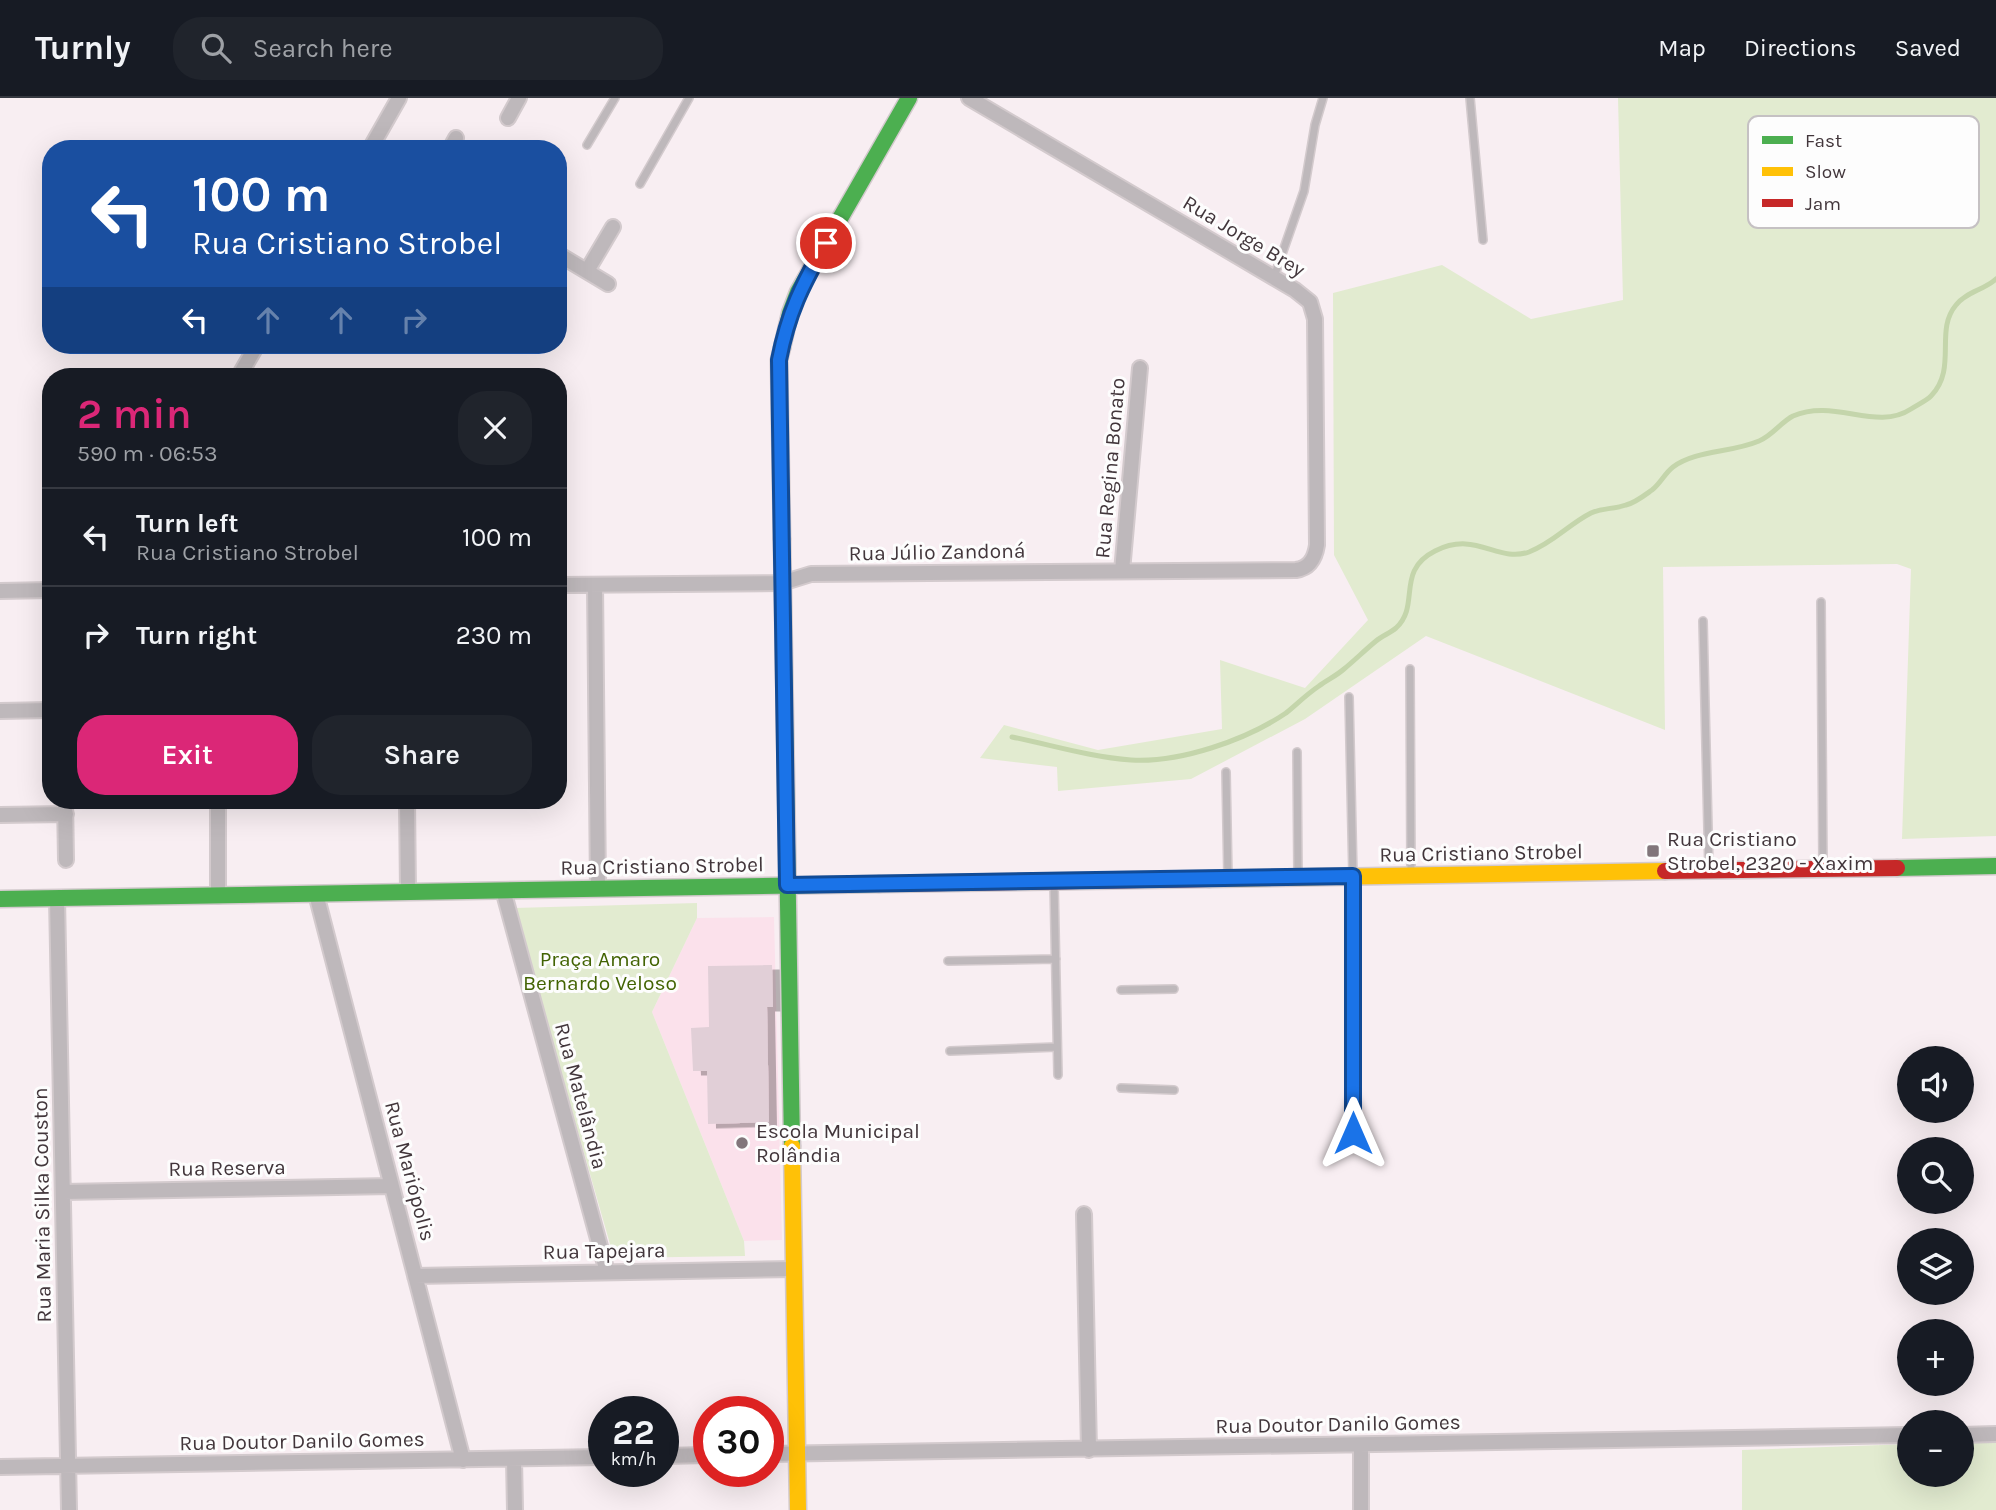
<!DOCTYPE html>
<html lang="en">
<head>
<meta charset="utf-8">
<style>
  :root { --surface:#171b24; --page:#20242c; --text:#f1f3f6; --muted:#9ea1a6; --line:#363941; --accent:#db2777 }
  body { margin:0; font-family:Karla,sans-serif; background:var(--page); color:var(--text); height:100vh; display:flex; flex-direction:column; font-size:26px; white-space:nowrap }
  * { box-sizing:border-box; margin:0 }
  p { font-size:23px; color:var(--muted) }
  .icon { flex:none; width:38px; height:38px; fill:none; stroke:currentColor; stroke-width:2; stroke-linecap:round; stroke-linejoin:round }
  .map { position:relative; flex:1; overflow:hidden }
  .details { position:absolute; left:42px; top:270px; width:525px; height:441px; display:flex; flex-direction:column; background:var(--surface); border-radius:28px; box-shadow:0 7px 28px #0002 }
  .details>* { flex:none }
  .top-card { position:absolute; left:42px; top:42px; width:525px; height:214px; border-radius:28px; box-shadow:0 7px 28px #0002; background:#1a4fa0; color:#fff; overflow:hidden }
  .tools { position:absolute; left:1897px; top:948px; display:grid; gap:14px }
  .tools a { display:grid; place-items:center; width:77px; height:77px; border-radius:50%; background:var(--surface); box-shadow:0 7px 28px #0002; font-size:35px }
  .speed { position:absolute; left:588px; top:1298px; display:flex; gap:14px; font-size:35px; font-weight:700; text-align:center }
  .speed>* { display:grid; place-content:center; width:91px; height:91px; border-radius:50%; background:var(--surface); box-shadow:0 7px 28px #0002; line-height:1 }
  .speed small { font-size:18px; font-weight:400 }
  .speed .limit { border:10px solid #d22; background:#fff; color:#111 }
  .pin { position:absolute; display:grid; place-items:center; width:60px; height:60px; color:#fff; margin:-30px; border:4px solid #fff; border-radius:50%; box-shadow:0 2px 7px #0007 }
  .me { position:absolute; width:77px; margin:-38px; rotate:0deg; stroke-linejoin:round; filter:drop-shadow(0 0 5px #0008) }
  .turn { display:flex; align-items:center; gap:24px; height:147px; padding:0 35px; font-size:32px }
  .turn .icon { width:91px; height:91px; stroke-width:2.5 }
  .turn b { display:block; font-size:49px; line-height:60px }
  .lanes { display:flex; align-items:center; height:66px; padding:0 35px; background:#0003; justify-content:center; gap:35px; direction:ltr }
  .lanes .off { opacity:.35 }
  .round { display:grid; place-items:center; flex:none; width:74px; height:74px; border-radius:28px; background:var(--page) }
  .overview { display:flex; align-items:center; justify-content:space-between; height:119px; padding:0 35px }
  h1 { font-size:42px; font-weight:600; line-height:52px; color:var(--accent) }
  .action { display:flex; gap:14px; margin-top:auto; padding:14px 35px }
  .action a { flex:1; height:80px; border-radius:28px; background:var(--accent); color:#fff; font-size:28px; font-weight:600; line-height:80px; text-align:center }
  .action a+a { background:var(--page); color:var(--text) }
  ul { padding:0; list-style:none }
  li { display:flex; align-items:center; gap:21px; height:98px; padding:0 35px; border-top:2px solid var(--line) }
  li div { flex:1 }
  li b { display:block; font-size:26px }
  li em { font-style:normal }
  header { display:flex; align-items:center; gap:42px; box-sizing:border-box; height:98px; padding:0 35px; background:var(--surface); border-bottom:2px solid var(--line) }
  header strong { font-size:33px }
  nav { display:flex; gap:38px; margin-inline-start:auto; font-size:24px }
  .search { width:490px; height:63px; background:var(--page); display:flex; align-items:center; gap:18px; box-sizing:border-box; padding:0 24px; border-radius:28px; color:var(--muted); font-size:26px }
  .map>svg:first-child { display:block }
  .built { fill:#fbe1eb }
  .green { fill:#e2ebd0 }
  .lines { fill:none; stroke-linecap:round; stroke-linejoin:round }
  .stream { stroke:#c4d5ab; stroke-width:5 }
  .building { fill:#e1cfd7; filter:url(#shadow) }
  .lane-casing { stroke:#d3cacd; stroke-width:10 }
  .street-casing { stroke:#d3cacd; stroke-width:18 }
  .fast-casing { stroke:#d3cacd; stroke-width:19 }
  .slow-casing { stroke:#d3cacd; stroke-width:19 }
  .jam-casing { stroke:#d3cacd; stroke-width:19 }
  .lane { stroke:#beb8bb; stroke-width:7 }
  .street { stroke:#beb8bb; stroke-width:14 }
  .fast { stroke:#4caf50; stroke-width:16 }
  .slow { stroke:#ffc107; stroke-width:16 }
  .jam { stroke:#c62828; stroke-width:16 }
  .route-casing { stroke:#114b97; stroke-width:18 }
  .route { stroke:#1a73e8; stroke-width:12 }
  .poi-dot { fill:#82767b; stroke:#fdfdfd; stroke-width:2.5 }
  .labels { text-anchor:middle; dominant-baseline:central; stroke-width:6; stroke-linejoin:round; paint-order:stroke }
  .street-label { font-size:21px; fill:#42363b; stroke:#fdfdfd }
  .poi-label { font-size:21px; fill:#42363b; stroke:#fdfdfd; text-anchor:start }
  .park-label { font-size:21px; fill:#426303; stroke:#fdfdfd }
  .key { fill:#fdfdfd; stroke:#c5c1c3; stroke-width:2 }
  .key-label { font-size:19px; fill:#42363b }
</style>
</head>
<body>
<header>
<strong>Turnly</strong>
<div class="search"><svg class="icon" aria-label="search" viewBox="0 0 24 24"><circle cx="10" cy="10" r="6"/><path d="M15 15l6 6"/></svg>Search here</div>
<nav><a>Map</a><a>Directions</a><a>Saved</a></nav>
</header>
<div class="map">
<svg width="1996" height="1412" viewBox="0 0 1996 1412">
  <defs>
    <filter id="shadow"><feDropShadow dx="8" dy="4.5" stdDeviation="0" flood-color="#0004"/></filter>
  </defs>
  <rect width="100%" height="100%" fill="#f8eef2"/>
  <path class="built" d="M 774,819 L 782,1142 L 744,1143 L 652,914 L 697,820 Z"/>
  <path class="green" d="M 1618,0 L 1996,0 L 1996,738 L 1902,741 L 1911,471 L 1897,466 L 1663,469 L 1665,632 L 1426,538 L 1305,621 L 1191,681 L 1058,693 L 1057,669 L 980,660 L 1004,627 L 1098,652 L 1222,631 L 1220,562 L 1305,590 L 1368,522 L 1334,457 L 1333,195 L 1442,167 L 1531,221 L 1623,202 Z
    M 697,805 L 697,820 L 652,914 L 744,1143 L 745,1158 L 614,1160 L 514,810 Z
    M 1962,1344 L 1996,1344 L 1996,1412 L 1742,1412 L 1742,1352 L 1909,1346 L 1909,1377 L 1962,1377 Z"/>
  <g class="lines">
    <path class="stream" d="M 1012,639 C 1052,647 1090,659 1131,662 C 1180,665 1246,642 1286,615 C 1297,606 1307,596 1319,588 C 1327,582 1336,578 1344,571 C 1355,562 1365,552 1376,543 C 1382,538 1390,535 1396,530 C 1421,507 1395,473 1435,453 C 1476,432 1497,465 1529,454 C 1553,445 1569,426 1591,415 C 1602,410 1615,411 1626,407 C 1635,405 1645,397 1652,392 C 1660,386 1665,375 1673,369 C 1696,352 1731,355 1759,343 C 1772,338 1781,324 1793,318 C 1835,300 1876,334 1911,311 C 1917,307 1926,303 1931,298 C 1958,270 1934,233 1956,207 C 1966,194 1984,192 1996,181"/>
  </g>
  <path class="building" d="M 772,867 L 773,909 L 767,909 L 769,1024 L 708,1026 L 707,973 L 693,973 L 691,930 L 709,929 L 708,868 Z"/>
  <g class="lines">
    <defs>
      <path id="lane" d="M 1470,0 L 1483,142
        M 587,47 L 615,0
        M 640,86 L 689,0
        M 1274,179 L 1304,93 L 1315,27 L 1323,0
        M 1821,504 L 1823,770
        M 1703,523 L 1709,772
        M 1410,571 L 1411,776
        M 1349,599 L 1353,778
        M 1297,654 L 1298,778
        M 1226,674 L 1228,780
        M 1054,785 L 1058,977
        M 948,863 L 1056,861
        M 1121,892 L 1174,891
        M 950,953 L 1057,949
        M 1121,990 L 1174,992"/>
      <path id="street" d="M 508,20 L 519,0
        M 370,51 L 399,0
        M 450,51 L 456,40
        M 558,156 L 608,186
        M 587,173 L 613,129
        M 239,278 L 257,247
        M 1122,473 L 1140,270
        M 558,487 L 782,485 L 811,476 L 1296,472 C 1310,470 1315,460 1317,447 L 1315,221 L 1310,204 L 1295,192 L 969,0
        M 595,487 L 598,791
        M 0,493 L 51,492
        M 0,613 L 51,612
        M 65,702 L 66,762
        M 218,702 L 218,798
        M 407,702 L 408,794
        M 0,717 L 66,716
        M 1353,778 L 1353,1036
        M 503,792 L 607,1174
        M 316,796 L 463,1362
        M 57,800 L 69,1412
        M 63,1094 L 392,1088
        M 1084,1116 L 1089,1352
        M 415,1178 L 794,1171
        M 1962,1337 L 1996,1336
        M 1361,1347 L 1361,1412
        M 768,1356 L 1909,1337
        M 663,1358 L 709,1357
        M 514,1361 L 515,1412
        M 0,1369 L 604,1359"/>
      <path id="fast" d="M 782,250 L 790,215 L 798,194 L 909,0
        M 782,441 L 792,1048
        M 1897,770 L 1996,768
        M 0,801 L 879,786"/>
      <path id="slow" d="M 1209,781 L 1665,773
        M 792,1048 L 798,1412"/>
      <path id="jam" d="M 782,250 L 779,262 L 782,441
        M 1665,773 L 1897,770
        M 879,786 L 1209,781"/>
    </defs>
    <use href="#lane" class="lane-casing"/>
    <use href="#street" class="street-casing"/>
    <use href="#fast" class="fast-casing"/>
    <use href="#slow" class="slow-casing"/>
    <use href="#jam" class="jam-casing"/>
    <use href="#lane" class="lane"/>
    <use href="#street" class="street"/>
    <use href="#fast" class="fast"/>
    <use href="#slow" class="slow"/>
    <use href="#jam" class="jam"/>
  </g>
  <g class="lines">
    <defs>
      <path id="route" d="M 826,145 C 802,187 788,215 779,262 L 787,787 L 1353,778 L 1353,1035"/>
    </defs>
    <use href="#route" class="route-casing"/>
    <use href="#route" class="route"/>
  </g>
  <g class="poi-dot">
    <rect x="1646" y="746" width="14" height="14" rx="3.5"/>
    <circle cx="742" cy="1045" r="7"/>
  </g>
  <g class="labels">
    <g class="street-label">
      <text transform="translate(1244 138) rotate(31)">Rua Jorge Brey</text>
      <text transform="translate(1110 370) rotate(-85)">Rua Regina Bonato</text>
      <text transform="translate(937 454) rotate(-1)">Rua Júlio Zandoná</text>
      <text transform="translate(1481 755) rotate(-1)">Rua Cristiano Strobel</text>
      <text transform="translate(662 768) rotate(-1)">Rua Cristiano Strobel</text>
      <text transform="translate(581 998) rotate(75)">Rua Matelândia</text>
      <text transform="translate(227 1070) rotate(-1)">Rua Reserva</text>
      <text transform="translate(410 1073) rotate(75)">Rua Mariópolis</text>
      <text transform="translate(42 1107) rotate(-91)">Rua Maria Silka Couston</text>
      <text transform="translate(604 1153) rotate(-1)">Rua Tapejara</text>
      <text transform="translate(1338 1326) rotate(-1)">Rua Doutor Danilo Gomes</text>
      <text transform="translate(302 1343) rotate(-1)">Rua Doutor Danilo Gomes</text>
    </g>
    <g class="poi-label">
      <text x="1667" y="741">Rua Cristiano<tspan x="1667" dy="24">Strobel, 2320 - Xaxim</tspan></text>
      <text x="756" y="1033">Escola Municipal<tspan x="756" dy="24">Rolândia</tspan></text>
    </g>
    <g class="park-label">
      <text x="600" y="861">Praça Amaro<tspan x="600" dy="24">Bernardo Veloso</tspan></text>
    </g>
  </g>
  <rect x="1748" y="18" width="231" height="112" rx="10" class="key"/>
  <rect x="1762" y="38" width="31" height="8" fill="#4caf50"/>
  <rect x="1762" y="69" width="31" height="9" fill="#ffc107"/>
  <rect x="1762" y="101" width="31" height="8" fill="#c62828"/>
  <g class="key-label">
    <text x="1805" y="49">Fast</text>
    <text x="1805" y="80">Slow</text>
    <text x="1805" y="112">Jam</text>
  </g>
</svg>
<div class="tools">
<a><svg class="icon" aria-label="sound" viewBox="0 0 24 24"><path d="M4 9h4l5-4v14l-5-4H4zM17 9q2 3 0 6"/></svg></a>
<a><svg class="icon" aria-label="search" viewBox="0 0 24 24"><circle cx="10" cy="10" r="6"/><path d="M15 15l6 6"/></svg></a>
<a><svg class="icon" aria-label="layers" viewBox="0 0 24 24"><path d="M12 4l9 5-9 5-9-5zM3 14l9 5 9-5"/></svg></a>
<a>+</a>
<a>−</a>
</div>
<div class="speed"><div>22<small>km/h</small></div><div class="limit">30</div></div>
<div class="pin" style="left:826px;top:145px;background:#d93025"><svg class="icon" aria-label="arrive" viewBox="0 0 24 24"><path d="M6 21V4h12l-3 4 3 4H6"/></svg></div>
<svg class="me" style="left:1353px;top:1035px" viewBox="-20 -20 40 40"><path d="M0-17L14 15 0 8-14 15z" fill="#1a73e8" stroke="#fff" stroke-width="4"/></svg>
<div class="top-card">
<div class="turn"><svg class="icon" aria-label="left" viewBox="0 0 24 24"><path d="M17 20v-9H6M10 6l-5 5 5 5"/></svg><div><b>100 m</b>Rua Cristiano Strobel</div></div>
<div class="lanes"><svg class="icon" aria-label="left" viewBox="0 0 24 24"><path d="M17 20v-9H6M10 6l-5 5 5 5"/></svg><svg class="icon off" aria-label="ahead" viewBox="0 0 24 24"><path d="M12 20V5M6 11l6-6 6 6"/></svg><svg class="icon off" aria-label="ahead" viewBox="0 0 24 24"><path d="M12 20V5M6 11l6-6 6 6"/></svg><svg class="icon off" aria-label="right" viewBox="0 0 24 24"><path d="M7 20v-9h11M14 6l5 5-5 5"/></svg></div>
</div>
<section class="details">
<div class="overview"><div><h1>2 min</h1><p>590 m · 06:53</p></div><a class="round"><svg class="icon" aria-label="close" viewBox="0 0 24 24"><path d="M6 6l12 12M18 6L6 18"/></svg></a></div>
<ul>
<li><svg class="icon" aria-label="left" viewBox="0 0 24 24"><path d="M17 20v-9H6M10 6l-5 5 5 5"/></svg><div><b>Turn left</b><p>Rua Cristiano Strobel</p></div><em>100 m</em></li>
<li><svg class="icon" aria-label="right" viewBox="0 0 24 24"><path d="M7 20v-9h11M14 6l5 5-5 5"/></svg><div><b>Turn right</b></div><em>230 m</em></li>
</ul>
<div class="action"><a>Exit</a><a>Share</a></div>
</section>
</div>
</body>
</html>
